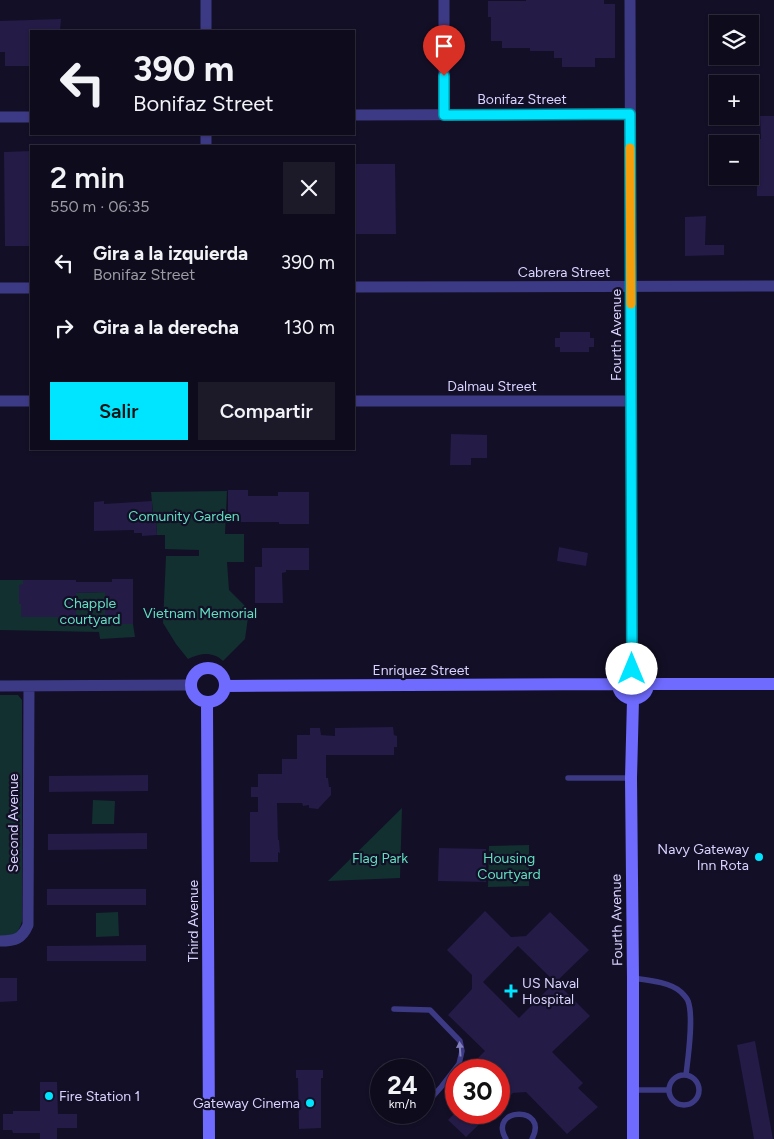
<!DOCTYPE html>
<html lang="es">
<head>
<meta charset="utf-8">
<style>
  :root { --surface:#0e0b1c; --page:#1c1929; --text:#f1f3f6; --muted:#9b9ba3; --line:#2e2b3b; --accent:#00e5ff }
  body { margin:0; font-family:Figtree,sans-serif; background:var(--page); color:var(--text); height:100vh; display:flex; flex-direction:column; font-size:19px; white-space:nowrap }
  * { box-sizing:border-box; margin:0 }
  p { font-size:16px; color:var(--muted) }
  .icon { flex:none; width:28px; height:28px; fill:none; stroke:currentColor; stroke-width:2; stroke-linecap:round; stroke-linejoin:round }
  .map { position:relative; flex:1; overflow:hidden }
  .side { position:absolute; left:30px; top:145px; width:325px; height:305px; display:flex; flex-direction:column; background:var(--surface); border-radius:0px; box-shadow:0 1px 4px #0004,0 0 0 1px var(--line) }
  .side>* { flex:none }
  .top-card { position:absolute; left:30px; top:30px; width:325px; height:105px; border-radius:0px; box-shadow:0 1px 4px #0004,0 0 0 1px var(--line); background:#0e0b1c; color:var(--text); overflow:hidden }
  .buttons { position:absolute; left:709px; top:15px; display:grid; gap:10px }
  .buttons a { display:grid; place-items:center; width:50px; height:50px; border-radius:0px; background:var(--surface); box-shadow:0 1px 4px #0004,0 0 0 1px var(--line); font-size:25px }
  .speed { position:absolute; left:370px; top:1059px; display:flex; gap:10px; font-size:25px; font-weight:700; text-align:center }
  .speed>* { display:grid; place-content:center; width:65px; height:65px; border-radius:50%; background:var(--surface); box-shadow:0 1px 4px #0004,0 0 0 1px var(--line); line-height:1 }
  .speed small { font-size:12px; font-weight:400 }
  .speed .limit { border:8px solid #d22; background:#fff; color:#111 }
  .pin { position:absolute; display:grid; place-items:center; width:42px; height:42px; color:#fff; margin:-51px -21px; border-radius:50% 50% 50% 0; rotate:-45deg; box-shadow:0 0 5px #0007 }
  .pin .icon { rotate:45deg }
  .me { position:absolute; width:55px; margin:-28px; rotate:0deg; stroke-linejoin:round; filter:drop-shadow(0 0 4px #0008) }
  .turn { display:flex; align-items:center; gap:18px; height:105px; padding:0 20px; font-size:22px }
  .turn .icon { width:65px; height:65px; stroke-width:2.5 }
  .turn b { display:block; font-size:35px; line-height:42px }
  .round { display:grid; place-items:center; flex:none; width:52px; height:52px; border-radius:0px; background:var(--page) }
  .head { display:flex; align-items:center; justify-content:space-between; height:85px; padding:0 20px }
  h1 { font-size:30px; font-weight:600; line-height:38px }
  .button { display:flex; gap:10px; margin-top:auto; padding:10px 20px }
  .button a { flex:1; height:58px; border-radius:0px; background:var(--accent); color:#111; font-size:20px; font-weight:600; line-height:58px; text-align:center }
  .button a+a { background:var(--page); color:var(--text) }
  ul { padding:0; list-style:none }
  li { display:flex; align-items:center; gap:15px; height:65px; padding:0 20px }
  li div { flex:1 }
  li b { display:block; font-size:19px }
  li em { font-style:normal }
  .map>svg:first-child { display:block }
  .green { fill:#12302f }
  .building { fill:#241b47; fill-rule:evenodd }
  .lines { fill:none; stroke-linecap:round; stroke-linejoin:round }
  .lane { stroke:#3d3a85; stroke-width:5.5 }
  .street { stroke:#3d3a85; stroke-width:11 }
  .secondary { stroke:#6f6bff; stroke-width:12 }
  .oneway { fill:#837fbc }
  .route-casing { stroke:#0095a6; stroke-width:12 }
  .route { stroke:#00e5ff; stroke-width:9 }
  .slow { stroke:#f59e0b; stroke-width:9 }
  .poi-dot { fill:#00e5ff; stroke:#130f26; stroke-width:2 }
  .labels { text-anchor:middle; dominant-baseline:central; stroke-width:4.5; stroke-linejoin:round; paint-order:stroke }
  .street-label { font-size:14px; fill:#d9d4ff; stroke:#130f26 }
  .park-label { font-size:14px; fill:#5fe0c0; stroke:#130f26 }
  .poi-label { font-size:14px; fill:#d9d4ff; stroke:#130f26; text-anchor:end }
</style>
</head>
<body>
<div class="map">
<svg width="774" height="1139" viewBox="0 0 774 1139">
  <rect width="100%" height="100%" fill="#130f26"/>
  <path class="green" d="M 227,491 L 225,534 L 244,534 L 244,562 L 227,562 L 229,590 L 249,610 L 245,639 L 223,661 C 213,651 200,653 188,659 L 176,644 L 163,623 L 166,556 L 199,556 L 199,550 L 165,549 L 165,535 L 157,535 L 156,522 L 148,522 L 148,513 L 153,513 L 151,492 Z
    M 0,580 L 23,580 L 23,585 L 19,585 L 19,604 L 21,604 L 22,617 L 76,617 L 76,593 L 105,592 L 105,624 L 133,624 L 135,637 L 100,639 L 99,632 L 0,630 Z
    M 0,695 L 18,695 L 22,700 L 22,921 C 18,935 14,936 0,936 Z
    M 93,800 L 115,801 L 114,824 L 92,824 Z
    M 402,808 L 400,878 L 328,881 Z
    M 529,845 L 529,886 L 488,887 L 489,846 Z
    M 118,912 L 119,936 L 96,937 L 96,913 Z"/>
  <path class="building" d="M 526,0 L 604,0 L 604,4 L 615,4 L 615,58 L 595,58 L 595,67 L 562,67 L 562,58 L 554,58 L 554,51 L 530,51 L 530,48 L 502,48 L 502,41 L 491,41 L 491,17 L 488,17 L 488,1 L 526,1 Z
    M 61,19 L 60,31 L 31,31 L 31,66 L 5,66 L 5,52 L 0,52 L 0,21 Z
    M 760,116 L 774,116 L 774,196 L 757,196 L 757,172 L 750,173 L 750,139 L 761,139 Z
    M 31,151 L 31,246 L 5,246 L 4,152 Z
    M 354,164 L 395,164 L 396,234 L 354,234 Z
    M 706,216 L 705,245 L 724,245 L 724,255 L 685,256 L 685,217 Z
    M 560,332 L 590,332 L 590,338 L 594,338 L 594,347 L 589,347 L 589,352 L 560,352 L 560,347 L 555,347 L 555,338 L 560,338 Z
    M 451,434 L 487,435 L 487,458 L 471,458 L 471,465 L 450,465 Z
    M 228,490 L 248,490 L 248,496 L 278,496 L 278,492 L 309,492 L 309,524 L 279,524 L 279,522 L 228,522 Z
    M 104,501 L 104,504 L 152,501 L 153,522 L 156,522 L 157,535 L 142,536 L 142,533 L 134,533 L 134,530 L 94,531 L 94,502 Z
    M 559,547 L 588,553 L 586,566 L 557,561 Z
    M 262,548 L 309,548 L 309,570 L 286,570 L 286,572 L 282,573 L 283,603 L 255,603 L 255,567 L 262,567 Z
    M 112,579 L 133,579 L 133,624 L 105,624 L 105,592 L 76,593 L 76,617 L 21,617 L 21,604 L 19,604 L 19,585 L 23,584 L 23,580 L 76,580 L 76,582 L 112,582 Z
    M 393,727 L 394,735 L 397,736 L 397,747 L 394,747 L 394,755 L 326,755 L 326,778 L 328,778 L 329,787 L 331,787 L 331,795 L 318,809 L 309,808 L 309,805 L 303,806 L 302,803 L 277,803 L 278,840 L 279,840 L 280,853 L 278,852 L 278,862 L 250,862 L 250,812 L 258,812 L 258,797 L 251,797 L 251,787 L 258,787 L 258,774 L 282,774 L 282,759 L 297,759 L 297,735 L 310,735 L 310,728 L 320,728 L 321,735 L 335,736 L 335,728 Z
    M 148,775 L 148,791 L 49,792 L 49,776 Z
    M 147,833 L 147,849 L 48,850 L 48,834 Z
    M 439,848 L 486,849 L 486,882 L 438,881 Z
    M 47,889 L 146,889 L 146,905 L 47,905 Z
    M 485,911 L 511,937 L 526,936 L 550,912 L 589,950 L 556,982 L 590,1016 L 552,1052 L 583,1083 L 578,1088 L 598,1107 L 567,1134 L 526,1092 L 513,1093 L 499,1106 L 499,1070 L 466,1070 L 485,1051 L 448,1015 L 472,989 L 472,975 L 447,950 ZM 518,946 L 555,982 L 519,1018 L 483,982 Z
    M 146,945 L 146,961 L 47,961 L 47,946 Z
    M 0,978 L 17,978 L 17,1001 L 0,1002 Z
    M 755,1041 L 773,1139 L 754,1139 L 737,1045 Z
    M 296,1070 L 323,1070 L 323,1078 L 321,1078 L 321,1128 L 299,1129 L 298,1078 L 296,1078 Z
    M 40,1082 L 57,1082 L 58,1114 L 77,1114 L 77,1128 L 57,1128 L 57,1139 L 40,1139 L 40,1133 L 13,1133 L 12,1130 L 3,1130 L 3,1114 L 13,1114 L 13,1111 L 40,1111 Z
    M 456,1112 L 492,1112 L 466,1137 L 448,1120 Z"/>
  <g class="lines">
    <path class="lane" d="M 568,778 L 631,778
      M 633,978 C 647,980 670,982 681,992 C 683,994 687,998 688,1001 C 694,1016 688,1058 686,1075
      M 394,1009 L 430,1010 L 460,1041 L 462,1051 L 459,1064 L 442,1086 L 427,1103 L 424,1104
      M669 1090a15 15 0 1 1 30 0a15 15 0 1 1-30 0Z
      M 633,1090 L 668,1090
      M 506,1139 C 487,1107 550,1105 532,1139"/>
    <path class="street" d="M 206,0 L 206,31
      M 444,0 L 444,115
      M 630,0 L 632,669
      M 354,115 L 630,114
      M 0,117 L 31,117
      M 206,146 L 206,134
      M 354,287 L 774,286
      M 0,288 L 31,288
      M 0,401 L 31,401
      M 354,401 L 631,401
      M 0,686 L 191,685
      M 0,941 C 15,941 22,939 28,925 L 29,686"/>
    <path class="secondary" d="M191 685a17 17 0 1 1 34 0a17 17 0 1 1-34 0Z
      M618 684a15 15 0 1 1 30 0a15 15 0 1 1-30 0Z
      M 648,684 L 774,684
      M 225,686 L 617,684
      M 633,700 L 631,778 L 633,978 L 633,1139
      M 207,702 L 209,1139"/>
  </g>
  <defs><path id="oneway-solid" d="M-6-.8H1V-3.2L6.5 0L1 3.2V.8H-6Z" transform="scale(1.25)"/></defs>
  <use class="oneway" href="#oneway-solid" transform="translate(460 1049) rotate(-94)"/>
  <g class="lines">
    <defs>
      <path id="route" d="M 444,76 L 444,115 L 630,114 L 632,669"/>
    </defs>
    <use href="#route" class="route-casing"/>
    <use href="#route" class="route"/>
    <path class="slow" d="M 630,148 L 631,304"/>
  </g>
  <g class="poi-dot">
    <circle cx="759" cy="857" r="5"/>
    <path d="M508.5 983.5h5v5h5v5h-5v5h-5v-5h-5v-5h5z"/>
    <circle cx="49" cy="1096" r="5"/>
    <circle cx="310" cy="1103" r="5"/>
  </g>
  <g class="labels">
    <g class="street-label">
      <text x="522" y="99">Bonifaz Street</text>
      <text x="564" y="272">Cabrera Street</text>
      <text transform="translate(616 335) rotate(-90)">Fourth Avenue</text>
      <text x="492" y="386">Dalmau Street</text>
      <text x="421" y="670">Enriquez Street</text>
      <text transform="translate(13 823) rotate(-90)">Second Avenue</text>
      <text transform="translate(617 920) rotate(-91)">Fourth Avenue</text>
      <text transform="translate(193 921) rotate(-90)">Third Avenue</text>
    </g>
    <g class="park-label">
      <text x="184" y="516">Comunity Garden</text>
      <text x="90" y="603">Chapple<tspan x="90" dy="16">courtyard</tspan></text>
      <text x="200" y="613">Vietnam Memorial</text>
      <text x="380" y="858">Flag Park</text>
      <text x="509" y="858">Housing<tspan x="509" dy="16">Courtyard</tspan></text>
    </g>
    <g class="poi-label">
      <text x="749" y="849">Navy Gateway<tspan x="749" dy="16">Inn Rota</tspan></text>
      <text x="522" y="983" text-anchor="start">US Naval<tspan x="522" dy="16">Hospital</tspan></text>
      <text x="59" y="1096" text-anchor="start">Fire Station 1</text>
      <text x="300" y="1103">Gateway Cinema</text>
    </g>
  </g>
</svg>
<div class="buttons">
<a><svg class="icon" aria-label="layers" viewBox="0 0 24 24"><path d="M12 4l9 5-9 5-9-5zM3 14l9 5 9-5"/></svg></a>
<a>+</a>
<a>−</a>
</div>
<div class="speed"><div>24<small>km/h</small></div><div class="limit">30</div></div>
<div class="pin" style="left:444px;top:76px;background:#d93025"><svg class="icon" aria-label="arrive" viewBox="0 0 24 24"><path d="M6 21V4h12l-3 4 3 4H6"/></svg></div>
<svg class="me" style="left:632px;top:669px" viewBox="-20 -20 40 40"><circle r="19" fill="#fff"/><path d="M0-13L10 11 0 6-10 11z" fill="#00e5ff"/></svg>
<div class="top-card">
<div class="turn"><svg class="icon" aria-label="left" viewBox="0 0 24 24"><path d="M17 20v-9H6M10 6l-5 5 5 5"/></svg><div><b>390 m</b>Bonifaz Street</div></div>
</div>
<section class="side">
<div class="head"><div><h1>2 min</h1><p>550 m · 06:35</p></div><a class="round"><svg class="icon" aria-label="close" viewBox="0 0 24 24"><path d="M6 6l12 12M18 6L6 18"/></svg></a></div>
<ul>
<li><svg class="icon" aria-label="left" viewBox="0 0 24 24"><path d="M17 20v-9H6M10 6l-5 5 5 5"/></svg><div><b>Gira a la izquierda</b><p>Bonifaz Street</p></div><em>390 m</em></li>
<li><svg class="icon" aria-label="right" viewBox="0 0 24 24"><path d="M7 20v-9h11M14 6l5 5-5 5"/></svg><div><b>Gira a la derecha</b></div><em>130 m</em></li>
</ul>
<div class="button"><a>Salir</a><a>Compartir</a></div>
</section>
</div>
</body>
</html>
